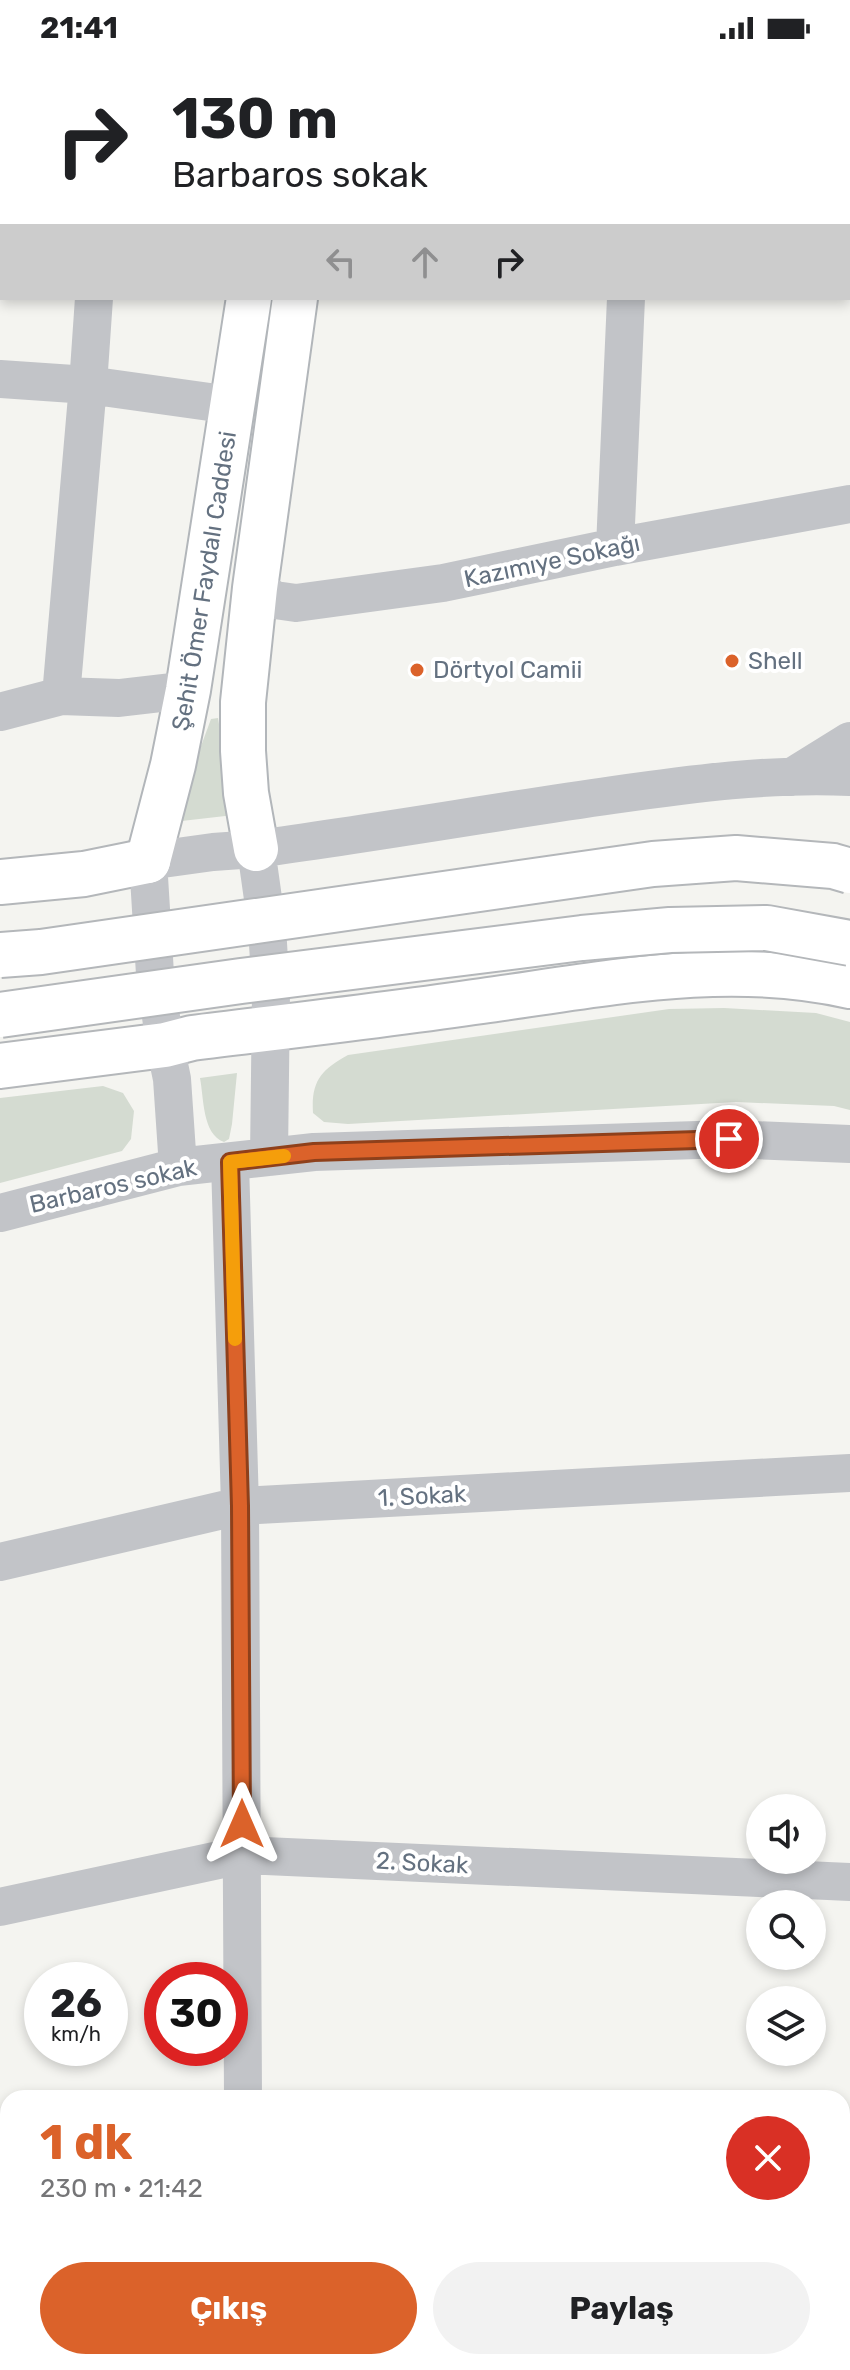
<!DOCTYPE html>
<html lang="tr">
<head>
<meta charset="utf-8">
<style>
  :root { --surface:#fff; --page:#f2f2f2; --text:#202124; --muted:#757577; --accent:#db622a }
  body { margin:0; font-family:Rubik,sans-serif; background:var(--page); color:var(--text); height:100vh; display:flex; flex-direction:column; font-size:30px; white-space:nowrap }
  * { box-sizing:border-box; margin:0 }
  p { font-size:26px; color:var(--muted) }
  .icon { flex:none; width:44px; height:44px; fill:none; stroke:currentColor; stroke-width:2; stroke-linecap:round; stroke-linejoin:round }
  .map { position:relative; flex:1; overflow:hidden }
  .side { position:absolute; left:0px; top:2034px; width:850px; height:280px; display:flex; flex-direction:column; background:var(--surface); border-radius:24px 24px 0 0; box-shadow:0 4px 12px #0003 }
  .side>* { flex:none }
  .guide { position:absolute; left:0px; top:0px; width:850px; height:244px; box-shadow:0 4px 12px #0003; background:#fff; color:var(--text); overflow:hidden }
  .fabs { position:absolute; left:746px; top:1738px; display:grid; gap:16px }
  .fabs a { display:grid; place-items:center; width:80px; height:80px; border-radius:50%; background:var(--surface); box-shadow:0 4px 12px #0003; font-size:40px }
  .speed { position:absolute; left:24px; top:1906px; display:flex; gap:16px; font-size:40px; font-weight:700; text-align:center }
  .speed>* { display:grid; place-content:center; width:104px; height:104px; border-radius:50%; background:var(--surface); box-shadow:0 4px 12px #0003; line-height:1 }
  .speed small { font-size:20px; font-weight:400 }
  .speed .limit { border:12px solid #d22; background:#fff; color:#111 }
  .pin { position:absolute; display:grid; place-items:center; width:68px; height:68px; color:#fff; margin:-34px; border:4px solid #fff; border-radius:50%; box-shadow:0 2px 8px #0007 }
  .me { position:absolute; width:88px; margin:-44px; rotate:0deg; stroke-linejoin:round; filter:drop-shadow(0 0 6px #0008) }
  .turn { display:flex; align-items:center; gap:28px; height:168px; padding:0 40px; font-size:36px }
  .turn .icon { width:104px; height:104px; stroke-width:2.5 }
  .turn b { display:block; font-size:56px; line-height:68px }
  .lanes { display:flex; align-items:center; height:76px; padding:0 40px; background:#0003; justify-content:center; gap:40px; direction:ltr }
  .lanes .off { opacity:.35 }
  .round { display:grid; place-items:center; flex:none; width:84px; height:84px; border-radius:42px; background:var(--page) }
  .summary { display:flex; align-items:center; justify-content:space-between; height:136px; padding:0 40px }
  h1 { font-size:48px; font-weight:700; line-height:60px; color:var(--accent) }
  .cta { display:flex; gap:16px; margin-top:auto; padding:16px 40px }
  .cta a { flex:1; height:92px; border-radius:48px; background:var(--accent); color:#fff; font-size:32px; font-weight:700; line-height:92px; text-align:center }
  .cta a+a { background:var(--page); color:var(--text) }
  .status { display:flex; justify-content:space-between; align-items:center; height:56px; padding:0 40px; background:var(--surface); direction:ltr }
  .status svg { height:22px; fill:currentColor }
  .map>svg:first-child { display:block }
  .built { fill:#e4e5e4 }
  .green { fill:#d4dbd1 }
  .lines { fill:none; stroke-linecap:round; stroke-linejoin:round }
  .primary-casing { stroke:#b2b6ba; stroke-width:48 }
  .trunk-casing { stroke:#b4b7ba; stroke-width:48 }
  .minor { stroke:#c2c4c8; stroke-width:38 }
  .primary { stroke:#fff; stroke-width:44 }
  .trunk { stroke:#fff; stroke-width:44 }
  .trunk-bridge-casing { stroke:#b4b7ba; stroke-width:48; stroke-linecap:butt }
  .trunk-bridge { stroke:#fff; stroke-width:44 }
  .route-casing { stroke:#8e401b; stroke-width:20 }
  .route { stroke:#db622a; stroke-width:14 }
  .slow { stroke:#f59e0b; stroke-width:14 }
  .poi-dot { fill:#db622a; stroke:#fff; stroke-width:3 }
  .labels { text-anchor:middle; dominant-baseline:central; stroke-width:8; stroke-linejoin:round; paint-order:stroke }
  .street-label { font-size:24px; fill:#647180; stroke:#fff }
  .poi-label { font-size:24px; fill:#647180; stroke:#fff; text-anchor:start }
</style>
</head>
<body>
<div class="status"><b>21:41</b><svg viewBox="0 0 49 12"><path d="M0 12V9h3v3zM5 12V6h3v6zM10 12V3h3v9zM15 12V0h3v12zM26 1h20v11H26zM47 4h2v5h-2z"/></svg></div>
<div class="map">
<svg width="850" height="2314" viewBox="0 0 850 2314">
  <rect width="100%" height="100%" fill="#f4f4f0"/>
  <path class="built" d="M 842,2237 L 850,2237 L 850,2314 L 277,2314 L 277,2306 L 842,2306 Z
    M 8,2241 L 8,2306 L 210,2306 L 210,2314 L 0,2314 L 0,2242 Z"/>
  <path class="green" d="M 218,662 L 234,759 L 173,766 L 211,663 Z
    M 724,952 L 816,957 L 850,966 L 850,1054 L 834,1050 L 736,1046 L 348,1068 L 324,1066 L 313,1057 C 311,1025 321,1014 348,999 L 669,953 Z
    M 237,1017 L 232,1068 L 229,1083 L 224,1086 C 202,1078 204,1042 200,1022 Z
    M 103,1030 L 123,1037 L 134,1055 L 131,1083 L 122,1095 L 0,1127 L 0,1042 Z"/>
  <g class="lines">
    <defs>
      <g id="primary">
        <path d="M 287,2 L 287,0"/>
        <path d="M 330,2 L 330,0"/>
        <path d="M 256,793 L 246,737 L 243,695 L 243,646 L 255,532 L 295,242"/>
        <path id="s1" d="M 148,805 L 173,709 L 188,634 L 249,242"/>
      </g>
      <path id="trunk" d="M 0,826 L 84,818 L 148,805
        M 0,1010 L 165,989 L 192,982 C 289,970 385,959 482,945 C 605,928 727,902 850,930"/>
    </defs>
    <use href="#primary" class="primary-casing"/>
    <use href="#trunk" class="trunk-casing"/>
    <path class="minor" d="M 120,2 L 120,0
      M 638,2 L 638,0
      M 0,323 L 88,329 L 231,349
      M 615,491 L 626,242
      M 255,532 L 275,544 L 296,547 L 443,527 L 615,491 L 850,448
      M 61,640 L 88,329 L 94,242
      M 0,656 L 61,640 L 119,642 L 188,634
      M 792,721 L 850,685
      M 256,793 C 375,777 494,756 613,739 C 691,728 771,717 850,721
      M 230,1106 L 240,1450 L 243,2042
      M 178,1111 L 172,1023 L 165,989 L 155,918 L 148,805 L 213,796 L 256,793 L 267,871 L 271,937 L 269,1101
      M 0,1157 L 178,1111 L 314,1096 L 729,1083 L 850,1088
      M 0,1506 L 240,1450 L 850,1417
      M 0,1851 L 242,1799 L 850,1826
      M 0,2199 L 8,2198
      M 842,2211 L 850,2212
      M 244,2306 L 244,2314"/>
    <use href="#primary" class="primary"/>
    <use href="#trunk" class="trunk"/>
    <defs>
      <path id="trunk-bridge" d="M 0,899 L 41,896 L 653,808 L 736,802 L 833,810 L 850,815
        M 0,959 L 241,925 L 463,897 L 582,882 L 670,874 L 767,872 L 850,887"/>
    </defs>
    <use href="#trunk-bridge" class="trunk-bridge-casing"/>
    <use href="#trunk-bridge" class="trunk-bridge"/>
  </g>
  <g class="lines">
    <defs>
      <path id="route" d="M 242,1768 L 240,1450 L 230,1106 L 314,1096 L 729,1083"/>
    </defs>
    <use href="#route" class="route-casing"/>
    <use href="#route" class="route"/>
    <path class="slow" d="M 235,1283 L 230,1106 L 284,1100"/>
  </g>
  <g class="poi-dot">
    <circle cx="732" cy="605" r="8"/>
    <circle cx="417" cy="614" r="8"/>
  </g>
  <g class="labels">
    <g class="street-label">
      <text transform="translate(552 505) rotate(-12)">Kazımıye Sokağı</text>
      <text stroke="none"><textPath href="#s1" startOffset="286">Şehit Ömer Faydalı Caddesi</textPath></text>
      <text transform="translate(113 1130) rotate(-13)">Barbaros sokak</text>
      <text transform="translate(422 1440) rotate(-3)">1. Sokak</text>
      <text transform="translate(422 1807) rotate(3)">2. Sokak</text>
    </g>
    <g class="poi-label">
      <text x="748" y="605">Shell</text>
      <text x="433" y="614">Dörtyol Camii</text>
    </g>
  </g>
</svg>
<div class="fabs">
<a><svg class="icon" aria-label="sound" viewBox="0 0 24 24"><path d="M4 9h4l5-4v14l-5-4H4zM17 9q2 3 0 6"/></svg></a>
<a><svg class="icon" aria-label="search" viewBox="0 0 24 24"><circle cx="10" cy="10" r="6"/><path d="M15 15l6 6"/></svg></a>
<a><svg class="icon" aria-label="layers" viewBox="0 0 24 24"><path d="M12 4l9 5-9 5-9-5zM3 14l9 5 9-5"/></svg></a>
</div>
<div class="speed"><div>26<small>km/h</small></div><div class="limit">30</div></div>
<div class="pin" style="left:729px;top:1083px;background:#d93025"><svg class="icon" aria-label="arrive" viewBox="0 0 24 24"><path d="M6 21V4h12l-3 4 3 4H6"/></svg></div>
<svg class="me" style="left:242px;top:1768px" viewBox="-20 -20 40 40"><path d="M0-17L14 15 0 8-14 15z" fill="#db622a" stroke="#fff" stroke-width="4"/></svg>
<div class="guide">
<div class="turn"><svg class="icon" aria-label="right" viewBox="0 0 24 24"><path d="M7 20v-9h11M14 6l5 5-5 5"/></svg><div><b>130 m</b>Barbaros sokak</div></div>
<div class="lanes"><svg class="icon off" aria-label="left" viewBox="0 0 24 24"><path d="M17 20v-9H6M10 6l-5 5 5 5"/></svg><svg class="icon off" aria-label="ahead" viewBox="0 0 24 24"><path d="M12 20V5M6 11l6-6 6 6"/></svg><svg class="icon" aria-label="right" viewBox="0 0 24 24"><path d="M7 20v-9h11M14 6l5 5-5 5"/></svg></div>
</div>
<section class="side">
<div class="summary"><div><h1>1 dk</h1><p>230 m · 21:42</p></div><a class="round" style="background:#d93025;color:#fff"><svg class="icon" aria-label="close" viewBox="0 0 24 24"><path d="M6 6l12 12M18 6L6 18"/></svg></a></div>
<div class="cta"><a>Çıkış</a><a>Paylaş</a></div>
</section>
</div>
</body>
</html>
